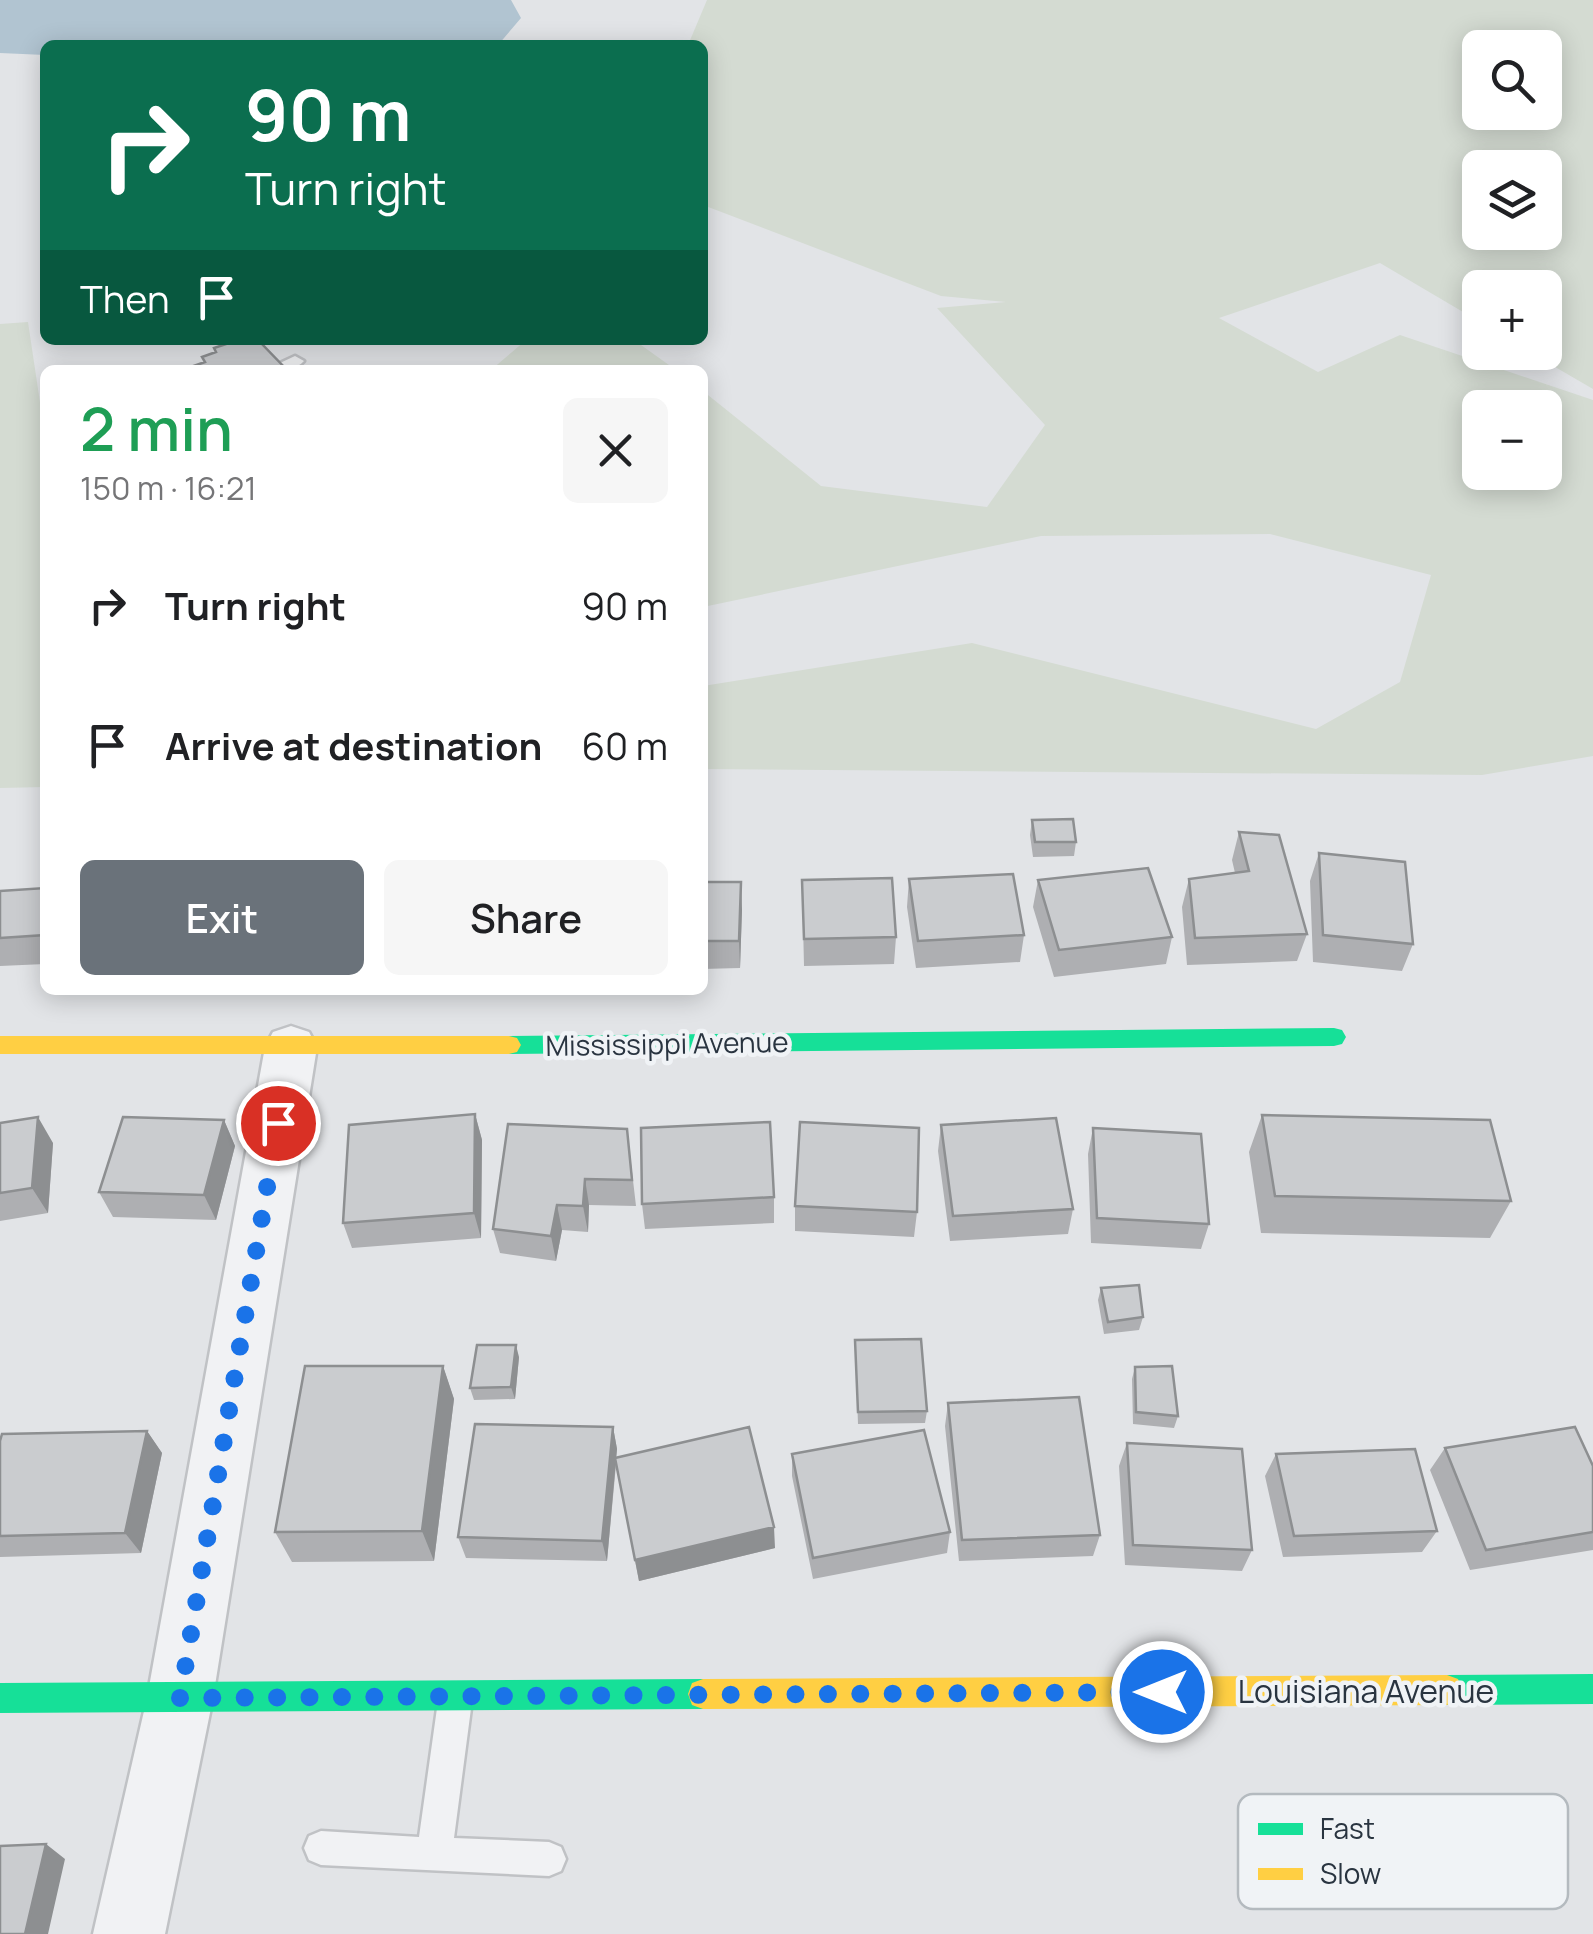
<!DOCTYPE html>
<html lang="en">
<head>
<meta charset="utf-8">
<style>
  :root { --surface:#fff; --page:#f6f6f6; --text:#202124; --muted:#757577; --accent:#6a727a }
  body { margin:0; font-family:Manrope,sans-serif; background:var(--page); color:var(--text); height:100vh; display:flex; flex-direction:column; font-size:38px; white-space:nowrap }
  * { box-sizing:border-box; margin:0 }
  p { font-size:32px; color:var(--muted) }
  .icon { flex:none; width:55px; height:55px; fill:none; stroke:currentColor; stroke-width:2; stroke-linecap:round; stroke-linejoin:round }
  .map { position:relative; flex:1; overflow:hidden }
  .sheet { position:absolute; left:40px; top:365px; width:668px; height:630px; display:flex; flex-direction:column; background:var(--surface); border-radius:15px; box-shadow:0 5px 25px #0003 }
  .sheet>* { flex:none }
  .hud { position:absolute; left:40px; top:40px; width:668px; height:305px; border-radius:15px; box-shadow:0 5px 25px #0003; background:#0b6e4f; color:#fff; overflow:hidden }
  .fabs { position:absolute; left:1462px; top:30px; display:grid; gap:20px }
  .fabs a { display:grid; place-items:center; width:100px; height:100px; border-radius:15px; background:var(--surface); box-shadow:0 5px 25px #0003; font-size:50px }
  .pin { position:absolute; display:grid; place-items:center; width:85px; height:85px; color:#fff; margin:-42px; border:5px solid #fff; border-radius:50%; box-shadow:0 2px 10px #0007 }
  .me { position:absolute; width:110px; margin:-55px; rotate:270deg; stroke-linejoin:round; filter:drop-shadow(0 0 8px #0008) }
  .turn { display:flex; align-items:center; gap:35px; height:210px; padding:0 40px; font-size:45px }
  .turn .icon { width:130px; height:130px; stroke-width:2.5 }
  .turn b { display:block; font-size:70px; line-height:85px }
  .then { display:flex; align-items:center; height:95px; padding:0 40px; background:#0003; gap:20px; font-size:38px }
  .round { display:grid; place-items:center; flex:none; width:105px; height:105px; border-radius:15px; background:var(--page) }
  .head { display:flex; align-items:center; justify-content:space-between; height:170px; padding:0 40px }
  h1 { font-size:60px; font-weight:600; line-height:75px; color:#1e9e55 }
  .button { display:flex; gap:20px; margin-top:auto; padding:20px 40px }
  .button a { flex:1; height:115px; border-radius:15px; background:var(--accent); color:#fff; font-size:40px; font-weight:600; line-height:115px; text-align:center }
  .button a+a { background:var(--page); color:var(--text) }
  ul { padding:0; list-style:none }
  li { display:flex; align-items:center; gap:30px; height:140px; padding:0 40px }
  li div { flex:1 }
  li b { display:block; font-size:38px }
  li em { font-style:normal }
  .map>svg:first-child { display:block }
  .green { fill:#d4dbd2; fill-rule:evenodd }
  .water { fill:#b1c4d1 }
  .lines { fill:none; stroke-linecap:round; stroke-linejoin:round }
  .lane-casing { stroke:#c0c2c5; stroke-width:5 }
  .street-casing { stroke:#c0c2c5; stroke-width:5 }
  .lane { fill:#f1f2f4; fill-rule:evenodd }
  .street { fill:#f1f2f4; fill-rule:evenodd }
  .fast { fill:#16e098; fill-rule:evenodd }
  .slow { fill:#ffcf43; fill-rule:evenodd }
  .wall { fill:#aeafb2 }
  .shaded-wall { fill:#8d8f91 }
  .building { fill:#cacccf; stroke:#8d8f91; stroke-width:2.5 }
  .route { stroke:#1a73e8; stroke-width:18; stroke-dasharray:0 32.4 }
  .labels { text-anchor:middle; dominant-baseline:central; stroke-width:9; stroke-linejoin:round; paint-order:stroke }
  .street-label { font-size:28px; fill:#293440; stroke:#f0f3f6 }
  .near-street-label { font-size:32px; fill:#293440; stroke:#f0f3f6 }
  .key { fill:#f0f3f6; stroke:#b4babf; stroke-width:2.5 }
  .key-label { font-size:28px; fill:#293440 }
</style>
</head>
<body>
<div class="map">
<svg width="1593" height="1934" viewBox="0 0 1593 1934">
  <rect width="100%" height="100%" fill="#e2e4e7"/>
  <path class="green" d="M 707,0 L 1593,0 L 1593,389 L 1531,353 L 1545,352 L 1545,288 L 1480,288 L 1480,322 L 1380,263 L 1219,318 L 1318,372 L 1400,335 L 1593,400 L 1593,756 L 1482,775 L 703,769 L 703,686 L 972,643 L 1316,729 L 1400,682 L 1431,575 L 1270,534 L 1041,536 L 703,607 L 703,391 L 821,486 L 987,507 L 1045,425 L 937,308 L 1006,302 L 941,296 L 703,205 L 702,45 L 688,45 ZM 1480,48 L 1545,48 L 1545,112 L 1480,112 ZM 1480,168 L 1545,168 L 1545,232 L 1480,232 ZM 1480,408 L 1545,408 L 1545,472 L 1480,472 Z
    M 28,322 L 45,436 L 45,787 L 0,788 L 0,324 Z
    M 526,340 L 634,340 L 676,370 L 491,370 Z"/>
  <path class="water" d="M 0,0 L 511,0 L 521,18 L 498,45 L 45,45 L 45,55 L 0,53 Z"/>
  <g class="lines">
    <defs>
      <path id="lane" d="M 295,356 L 304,361 C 294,372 279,370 265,370 Z
        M 455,1684 L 467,1689 L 472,1701 L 454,1838 L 549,1842 L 561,1847 L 566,1859 L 561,1871 L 549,1876 L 321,1865 L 309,1860 L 304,1848 L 309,1836 L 321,1831 L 419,1837 L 438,1701 L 443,1689 Z"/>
      <path id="street" d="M 291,1026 L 309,1032 L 317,1047 L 213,1698 L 165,1934 L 93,1934 L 147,1698 L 265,1047 L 273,1032 Z"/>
    </defs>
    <use href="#lane" class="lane-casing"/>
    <use href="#street" class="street-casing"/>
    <use href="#lane" class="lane"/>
    <use href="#street" class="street"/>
    <path class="fast" d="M 1334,1028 L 1342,1030 L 1346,1037 L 1342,1044 L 1334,1046 L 509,1054 L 501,1052 L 497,1045 L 501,1038 L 509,1036 Z
      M 1593,1674 L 1593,1704 L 1447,1705 L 1436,1701 L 1432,1690 L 1436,1679 L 1447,1675 Z
      M 703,1679 L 714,1683 L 718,1694 L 714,1705 L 703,1709 L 0,1713 L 0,1683 Z"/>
    <path class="slow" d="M 0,1036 L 509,1036 L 517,1038 L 521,1045 L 517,1052 L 509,1054 L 0,1054 Z
      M 1447,1675 L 1458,1679 L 1462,1690 L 1458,1701 L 1447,1705 L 703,1709 L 692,1705 L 688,1694 L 692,1683 L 703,1679 Z"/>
  </g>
  <path class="wall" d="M 1032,820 L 1076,842 L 1074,856 L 1033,857 L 1030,835 Z
    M 1239,832 L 1307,934 L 1297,961 L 1187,965 L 1182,907 L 1189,879 L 1235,873 L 1232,860 Z
    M 1319,853 L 1413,944 L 1402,971 L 1313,962 L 1310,881 Z
    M 909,879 L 1024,935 L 1020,962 L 916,968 L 907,907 Z
    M 802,880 L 896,937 L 894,964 L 804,966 Z
    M 1038,880 L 1172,937 L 1166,964 L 1054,977 L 1033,907 Z
    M 702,882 L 742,910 L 740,968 L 702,969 Z
    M 45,888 L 45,964 L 0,966 L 0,891 Z
    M 475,1114 L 482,1140 L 481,1238 L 352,1248 L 343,1223 Z
    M 1262,1115 L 1511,1201 L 1490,1238 L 1261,1233 L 1249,1152 Z
    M 224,1120 L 235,1146 L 216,1220 L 113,1217 L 99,1192 Z
    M 0,1123 L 53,1143 L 48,1213 L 0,1221 Z
    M 941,1125 L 1073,1209 L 1068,1234 L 950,1241 L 938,1151 Z
    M 1093,1128 L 1209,1224 L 1201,1249 L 1091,1243 L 1088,1154 Z
    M 627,1129 L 636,1206 L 589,1205 L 588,1232 L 562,1230 L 556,1261 L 500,1253 L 493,1229 Z
    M 774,1197 L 774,1223 L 645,1229 L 642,1204 Z
    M 795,1206 L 917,1212 L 914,1237 L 795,1231 Z
    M 1101,1288 L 1143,1317 L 1139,1330 L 1104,1334 L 1098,1300 Z
    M 855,1340 L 927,1411 L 925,1423 L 858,1424 Z
    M 519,1357 L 515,1399 L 474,1400 L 470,1388 Z
    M 443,1366 L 454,1399 L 434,1561 L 292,1562 L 275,1532 Z
    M 1135,1367 L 1178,1416 L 1174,1428 L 1133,1424 L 1132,1379 Z
    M 948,1403 L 1100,1535 L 1093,1556 L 959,1561 L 945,1426 Z
    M 613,1427 L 617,1449 L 616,1458 L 775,1548 L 639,1581 L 616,1465 L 607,1561 L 466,1558 L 458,1537 Z
    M 147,1431 L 162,1453 L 141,1553 L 0,1557 L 0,1441 Z
    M 1127,1443 L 1252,1550 L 1242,1571 L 1125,1565 L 1119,1466 Z
    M 1445,1448 L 1593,1466 L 1593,1550 L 1470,1570 L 1430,1470 Z
    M 792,1454 L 950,1532 L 947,1553 L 813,1579 L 792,1476 Z
    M 1276,1454 L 1437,1531 L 1422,1552 L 1283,1557 L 1265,1476 Z"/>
  <path class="shaded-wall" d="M 741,882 L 742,910 L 740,968 L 739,941 Z
    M 475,1114 L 482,1140 L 481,1238 L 474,1213 Z
    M 38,1117 L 53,1143 L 48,1213 L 32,1188 Z
    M 224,1120 L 235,1146 L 216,1220 L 204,1195 Z
    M 585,1179 L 589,1205 L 588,1232 L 583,1206 Z
    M 557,1205 L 562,1230 L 556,1261 L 551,1236 Z
    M 516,1345 L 519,1357 L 515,1399 L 511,1387 Z
    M 443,1366 L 454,1399 L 434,1561 L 422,1531 Z
    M 613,1427 L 617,1449 L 607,1561 L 602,1541 Z
    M 147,1431 L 162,1453 L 141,1553 L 125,1533 Z
    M 774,1527 L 775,1548 L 639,1581 L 635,1560 Z
    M 46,1844 L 65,1859 L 48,1934 L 25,1934 Z"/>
  <path class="building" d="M 238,340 L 258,340 L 287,370 L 187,370 L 185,369 L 205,362 L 202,357 L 216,352 L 214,348 Z
    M 1073,819 L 1076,842 L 1035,842 L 1032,820 Z
    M 1239,832 L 1279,835 L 1307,934 L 1195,938 L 1189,879 L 1249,871 Z
    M 1319,853 L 1405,862 L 1413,944 L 1323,935 Z
    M 1148,868 L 1172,937 L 1059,950 L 1038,880 Z
    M 1013,874 L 1024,935 L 918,941 L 909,879 Z
    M 892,878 L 896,937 L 804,939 L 802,880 Z
    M 702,882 L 741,882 L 739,941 L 702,941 Z
    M 45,888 L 45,935 L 0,938 L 0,891 Z
    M 475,1114 L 474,1213 L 343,1223 L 349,1125 Z
    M 1262,1115 L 1490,1120 L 1511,1201 L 1275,1196 Z
    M 38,1117 L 32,1188 L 0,1193 L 0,1123 Z
    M 123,1117 L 224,1120 L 204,1195 L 99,1192 Z
    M 1056,1118 L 1073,1209 L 953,1216 L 941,1125 Z
    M 770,1122 L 774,1197 L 642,1204 L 641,1128 Z
    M 800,1122 L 919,1128 L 917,1212 L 795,1206 Z
    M 508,1124 L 627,1129 L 632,1180 L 585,1179 L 583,1206 L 557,1205 L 551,1236 L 493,1229 Z
    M 1093,1128 L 1201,1134 L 1209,1224 L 1097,1218 Z
    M 1139,1285 L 1143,1317 L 1108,1322 L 1101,1288 Z
    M 921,1339 L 927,1411 L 858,1412 L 855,1340 Z
    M 477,1345 L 516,1345 L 511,1387 L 470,1388 Z
    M 305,1366 L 443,1366 L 422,1531 L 275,1532 Z
    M 1172,1366 L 1178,1416 L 1136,1412 L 1135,1367 Z
    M 1079,1397 L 1100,1535 L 962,1540 L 948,1403 Z
    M 475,1424 L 613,1427 L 602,1541 L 458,1537 Z
    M 749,1427 L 774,1527 L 635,1560 L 615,1458 Z
    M 1575,1427 L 1593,1466 L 1593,1532 L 1486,1550 L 1445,1448 Z
    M 924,1430 L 950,1532 L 813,1558 L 792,1454 Z
    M 147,1431 L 125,1533 L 0,1536 L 0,1441 L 2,1434 Z
    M 1127,1443 L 1242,1449 L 1252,1550 L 1133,1545 Z
    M 1415,1449 L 1437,1531 L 1294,1536 L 1276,1454 Z
    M 46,1844 L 25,1934 L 0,1934 L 0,1846 Z"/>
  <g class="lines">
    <path class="route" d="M 278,1123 L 180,1698 L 1162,1692"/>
  </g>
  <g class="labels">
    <g class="street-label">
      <text transform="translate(667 1043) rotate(-1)">Mississippi Avenue</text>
    </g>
    <g class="near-street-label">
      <text x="1366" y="1691">Louisiana Avenue</text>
    </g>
  </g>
  <rect x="1238" y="1794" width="330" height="115" rx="15" class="key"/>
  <rect x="1258" y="1823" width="45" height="12" fill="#16e098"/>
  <rect x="1258" y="1868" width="45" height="12" fill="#ffcf43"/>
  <g class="key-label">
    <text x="1320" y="1839">Fast</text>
    <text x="1320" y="1884">Slow</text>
  </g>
</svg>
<div class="fabs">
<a><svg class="icon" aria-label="search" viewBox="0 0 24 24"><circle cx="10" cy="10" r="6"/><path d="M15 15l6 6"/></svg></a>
<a><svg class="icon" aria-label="layers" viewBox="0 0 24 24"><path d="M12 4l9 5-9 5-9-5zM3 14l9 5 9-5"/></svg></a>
<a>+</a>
<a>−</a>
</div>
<div class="pin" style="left:278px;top:1123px;background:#d93025"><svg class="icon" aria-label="arrive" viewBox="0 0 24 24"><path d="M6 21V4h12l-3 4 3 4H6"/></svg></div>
<svg class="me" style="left:1162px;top:1692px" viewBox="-20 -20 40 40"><circle r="17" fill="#1a73e8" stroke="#fff" stroke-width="3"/><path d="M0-11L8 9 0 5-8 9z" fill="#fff"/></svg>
<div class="hud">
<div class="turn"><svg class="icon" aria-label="right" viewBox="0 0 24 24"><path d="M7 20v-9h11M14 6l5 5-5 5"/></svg><div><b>90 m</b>Turn right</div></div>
<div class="then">Then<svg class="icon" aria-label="arrive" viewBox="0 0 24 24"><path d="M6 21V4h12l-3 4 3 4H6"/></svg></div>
</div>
<section class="sheet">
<div class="head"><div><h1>2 min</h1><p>150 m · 16:21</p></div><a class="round"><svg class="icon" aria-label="close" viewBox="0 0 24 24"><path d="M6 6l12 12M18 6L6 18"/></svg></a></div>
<ul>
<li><svg class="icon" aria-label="right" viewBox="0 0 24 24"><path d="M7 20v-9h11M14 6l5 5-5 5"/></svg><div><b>Turn right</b></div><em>90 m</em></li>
<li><svg class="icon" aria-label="arrive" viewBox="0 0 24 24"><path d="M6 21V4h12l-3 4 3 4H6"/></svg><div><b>Arrive at destination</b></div><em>60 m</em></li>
</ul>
<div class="button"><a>Exit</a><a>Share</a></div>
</section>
</div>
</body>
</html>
